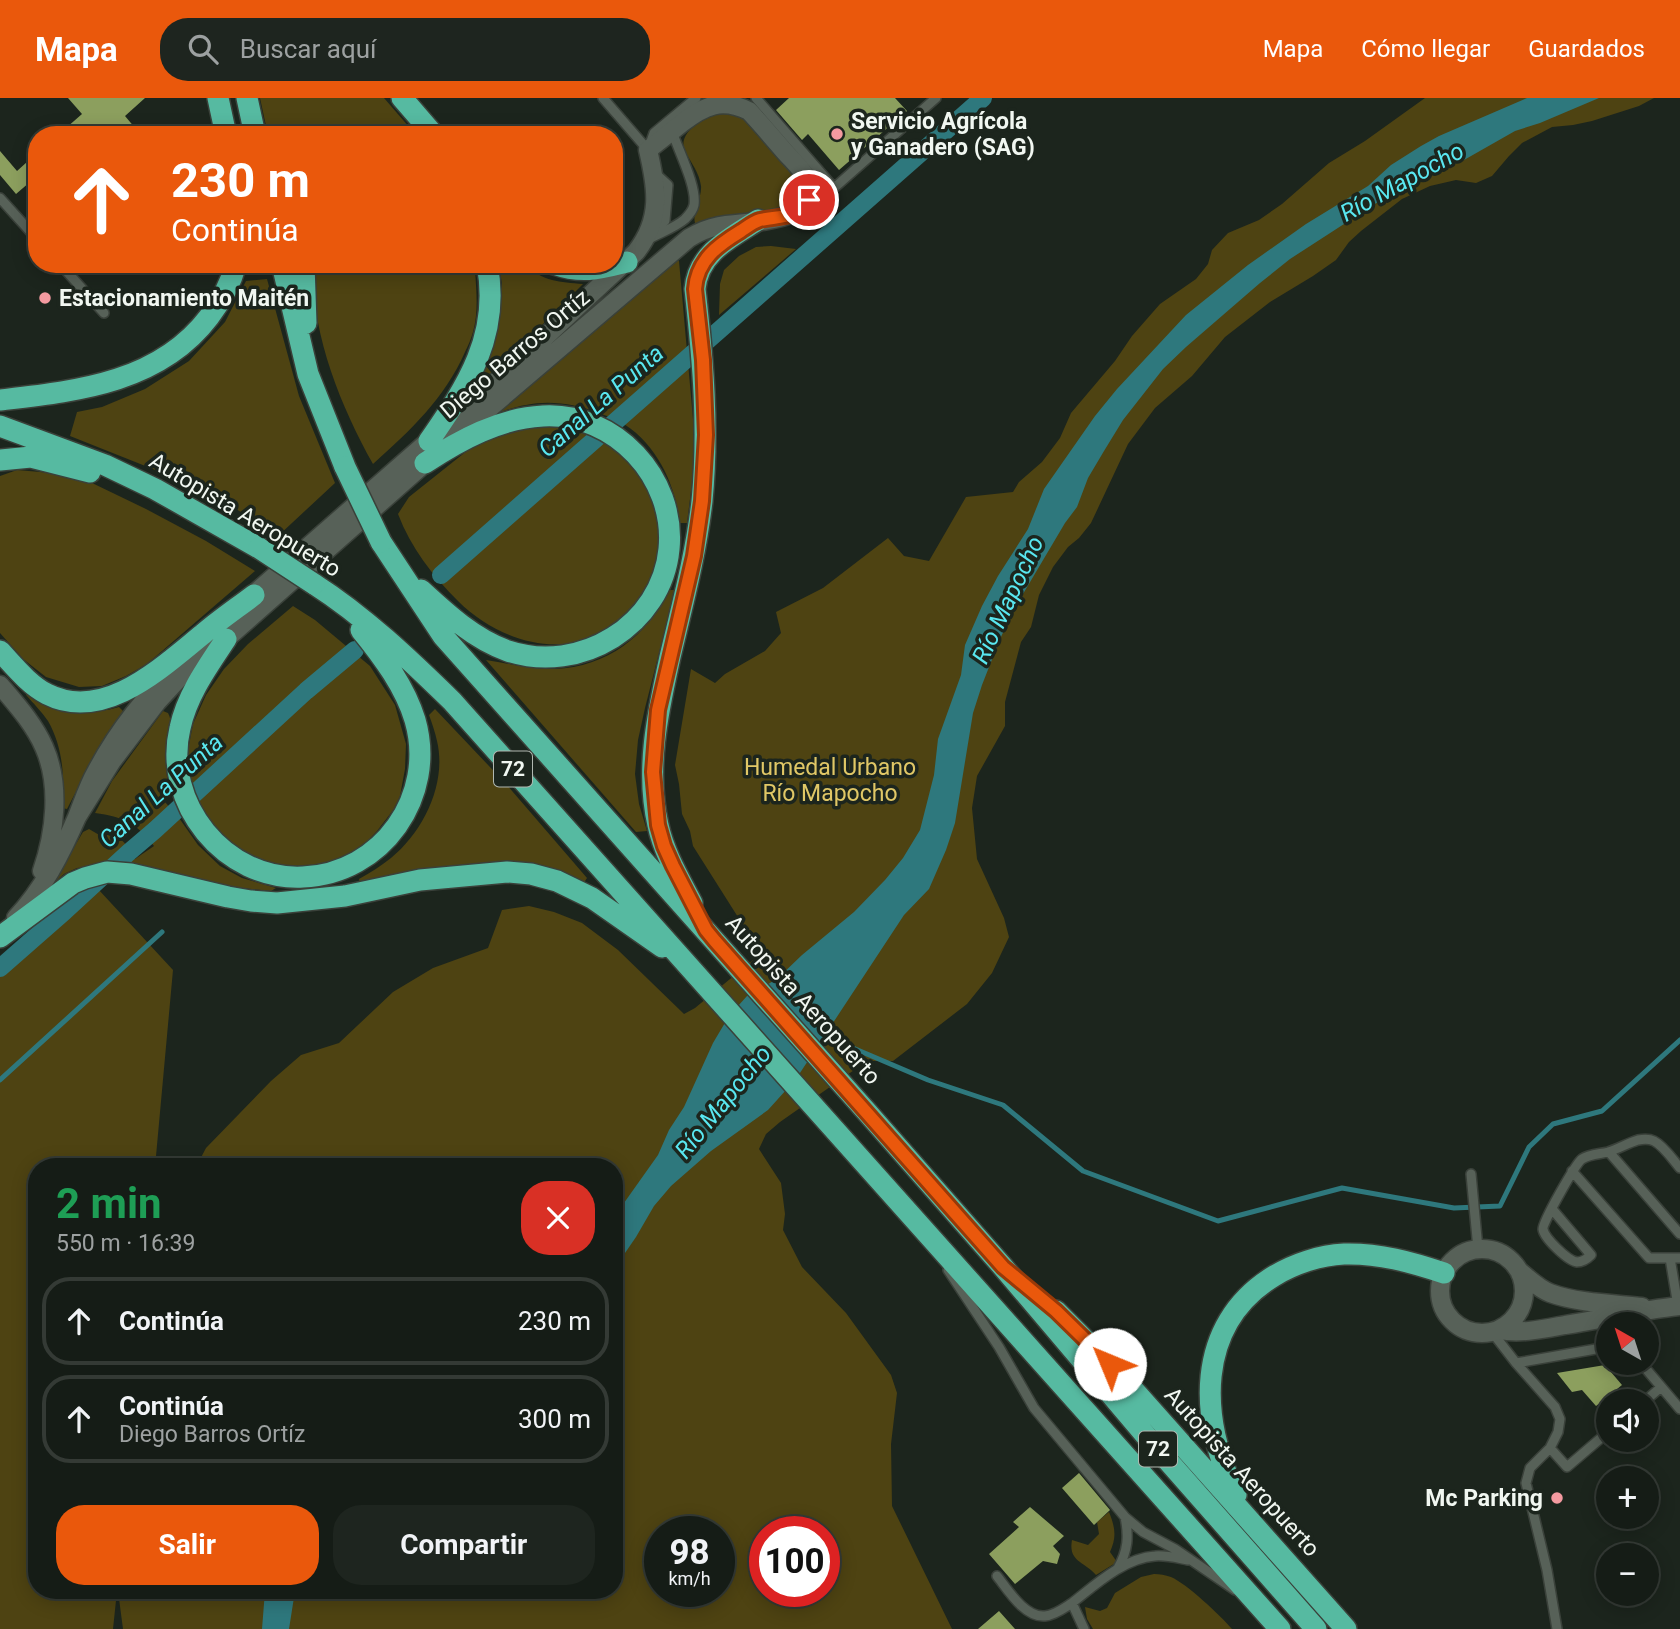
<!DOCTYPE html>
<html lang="es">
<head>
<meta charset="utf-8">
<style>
  :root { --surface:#151c16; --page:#1e251f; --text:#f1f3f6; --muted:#9da1a1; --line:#343a35; --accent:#ea580c }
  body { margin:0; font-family:Roboto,sans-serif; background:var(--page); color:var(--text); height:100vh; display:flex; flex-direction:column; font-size:26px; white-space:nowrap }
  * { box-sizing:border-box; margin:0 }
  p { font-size:23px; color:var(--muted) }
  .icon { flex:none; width:38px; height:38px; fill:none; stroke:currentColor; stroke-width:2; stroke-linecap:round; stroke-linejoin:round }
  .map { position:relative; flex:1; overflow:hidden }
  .sheet { position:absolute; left:28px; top:1060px; width:595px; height:441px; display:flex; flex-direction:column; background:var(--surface); border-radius:28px; box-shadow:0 4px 18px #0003,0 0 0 2px var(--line) }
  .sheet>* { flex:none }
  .hud { position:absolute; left:28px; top:28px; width:595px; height:147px; border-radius:28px; box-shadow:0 4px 18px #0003,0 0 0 2px var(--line); background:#ea580c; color:#fff; overflow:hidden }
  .needle { width:46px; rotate:321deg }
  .fabs { position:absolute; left:1596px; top:1214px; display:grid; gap:14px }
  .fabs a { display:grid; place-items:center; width:63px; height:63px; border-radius:50%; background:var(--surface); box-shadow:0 4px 18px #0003,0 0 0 2px var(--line); font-size:35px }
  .speed { position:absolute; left:644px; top:1418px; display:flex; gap:14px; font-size:35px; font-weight:700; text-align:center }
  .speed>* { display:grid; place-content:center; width:91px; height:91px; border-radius:50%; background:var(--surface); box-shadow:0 4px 18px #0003,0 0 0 2px var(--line); line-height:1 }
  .speed small { font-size:18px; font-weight:400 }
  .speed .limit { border:10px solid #d22; background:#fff; color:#111 }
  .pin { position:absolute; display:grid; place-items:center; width:60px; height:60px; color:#fff; margin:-30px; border:4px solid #fff; border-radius:50%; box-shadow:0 2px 7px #0007 }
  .me { position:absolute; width:77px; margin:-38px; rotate:315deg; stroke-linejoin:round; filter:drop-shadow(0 0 5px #0008) }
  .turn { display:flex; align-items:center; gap:24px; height:147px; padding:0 28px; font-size:32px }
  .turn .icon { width:91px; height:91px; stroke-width:2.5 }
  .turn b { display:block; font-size:49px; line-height:60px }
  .round { display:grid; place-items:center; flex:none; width:74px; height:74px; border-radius:28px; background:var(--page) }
  .headline { display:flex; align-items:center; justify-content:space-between; height:119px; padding:0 28px }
  h1 { font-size:42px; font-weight:700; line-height:52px; color:#1e9e55 }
  .primary-button { display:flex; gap:14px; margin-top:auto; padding:14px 28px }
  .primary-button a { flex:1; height:80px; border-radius:28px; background:var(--accent); color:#fff; font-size:28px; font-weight:700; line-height:80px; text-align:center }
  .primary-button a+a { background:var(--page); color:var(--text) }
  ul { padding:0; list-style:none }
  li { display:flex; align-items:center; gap:21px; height:88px; margin:0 14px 10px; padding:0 14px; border:4px solid var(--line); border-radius:28px }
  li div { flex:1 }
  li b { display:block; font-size:26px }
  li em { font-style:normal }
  header { display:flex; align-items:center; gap:42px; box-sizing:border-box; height:98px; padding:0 35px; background:var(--accent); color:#fff }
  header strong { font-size:33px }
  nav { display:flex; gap:38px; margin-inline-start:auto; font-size:24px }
  .search { width:490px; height:63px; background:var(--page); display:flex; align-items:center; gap:18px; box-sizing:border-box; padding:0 24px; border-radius:28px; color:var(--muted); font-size:26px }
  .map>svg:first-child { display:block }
  .green { fill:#4e4312; fill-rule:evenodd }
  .water { fill:#2e787d }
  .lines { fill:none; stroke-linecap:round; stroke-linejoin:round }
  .stream { stroke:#2e787d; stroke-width:5 }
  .canal { stroke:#2e787d; stroke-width:18 }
  .building { fill:#8c9f5e }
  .lane-casing { stroke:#3a413a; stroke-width:12 }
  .street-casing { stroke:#3a413a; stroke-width:21 }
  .highway-casing { stroke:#3a413a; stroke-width:24 }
  .lane { stroke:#576158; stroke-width:9 }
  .street { stroke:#576158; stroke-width:18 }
  .highway { stroke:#56baa1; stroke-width:21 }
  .highway-bridge-casing { stroke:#3a413a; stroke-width:24; stroke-linecap:butt }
  .highway-bridge { stroke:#56baa1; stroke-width:21 }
  .route-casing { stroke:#983908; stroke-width:18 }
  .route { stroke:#ea580c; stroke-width:12 }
  .poi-dot { fill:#f49aa0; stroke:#1c251d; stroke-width:2.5 }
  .labels { text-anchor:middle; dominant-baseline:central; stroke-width:7; stroke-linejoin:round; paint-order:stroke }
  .shield { fill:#1c251d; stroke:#b1b8b1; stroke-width:2 }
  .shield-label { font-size:21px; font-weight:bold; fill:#f1f7f1 }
  .poi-label { font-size:23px; font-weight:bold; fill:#f1f7f1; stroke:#1c251d; text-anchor:start }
  .street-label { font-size:23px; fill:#f1f7f1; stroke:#1c251d }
  .park-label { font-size:23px; fill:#e0c766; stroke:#1c251d }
  .water-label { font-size:24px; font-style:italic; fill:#59e7f0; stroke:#1c251d }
</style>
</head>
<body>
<header>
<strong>Mapa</strong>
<div class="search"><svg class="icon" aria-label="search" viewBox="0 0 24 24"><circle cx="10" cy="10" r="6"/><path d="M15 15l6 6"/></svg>Buscar aquí</div>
<nav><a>Mapa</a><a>Cómo llegar</a><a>Guardados</a></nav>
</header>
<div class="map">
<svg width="1680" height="1531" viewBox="0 0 1680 1531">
  <rect width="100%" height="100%" fill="#1c251d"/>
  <path class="green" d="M 260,0 L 384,0 L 416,37 L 268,37 Z
    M 1425,0 L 1654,0 L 1639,8 L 1592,23 L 1573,27 L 1552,29 L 1522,45 L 1509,58 L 1492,78 L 1476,85 L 1456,82 L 1430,88 L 1402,101 L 1361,133 L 1349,144 L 1336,162 L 1313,178 L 1270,204 L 1225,239 L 1192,278 L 1155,310 L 1128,346 L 1091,425 L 1079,440 L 1068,449 L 1053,469 L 1039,497 L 1031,529 L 1021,544 L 1005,604 L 1005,628 L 977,678 L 972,710 L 977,761 L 1004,820 L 1009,839 L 992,875 L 967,906 L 893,963 L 867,963 L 780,1024 L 766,1036 L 759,1051 L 781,1085 L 785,1116 L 783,1132 L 802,1169 L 846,1215 L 891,1277 L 897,1295 L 891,1346 L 892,1408 L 952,1531 L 123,1531 L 118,1493 L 614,1493 L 614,1069 L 196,1069 L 206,1050 L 271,983 L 301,957 L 339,945 L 393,894 L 433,870 L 488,850 L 502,812 L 529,808 L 554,814 L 582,825 L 618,852 L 684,916 L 695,910 L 759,857 L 755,846 L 693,748 L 690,733 L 682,716 L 679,686 L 675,667 L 691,571 L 715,585 L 725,576 L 765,553 L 781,535 L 776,514 L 823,490 L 888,440 L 904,458 L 929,463 L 966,399 L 1013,394 L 1019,384 L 1042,364 L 1060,340 L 1071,315 L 1115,263 L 1132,238 L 1160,206 L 1196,181 L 1208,166 L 1212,152 L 1228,135 L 1259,122 L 1282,106 L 1329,65 L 1365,43 ZM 660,1433 L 719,1433 L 719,1493 L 660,1493 ZM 765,1433 L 824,1433 L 824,1493 L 765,1493 Z
    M 721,13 L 742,19 L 794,77 C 802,90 801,100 789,109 L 700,128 L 695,125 C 692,113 702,101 701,88 C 699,74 691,65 685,53 C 676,34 707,18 721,13 Z
    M 771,148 L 796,151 L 719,217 L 720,186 L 724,172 L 739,158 L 756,149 Z
    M 673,160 L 679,163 L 693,321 L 693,377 L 687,425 L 680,425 C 675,385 656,344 619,323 C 613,320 606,318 599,315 C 576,306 550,302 526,307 C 513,309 501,314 490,318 Z
    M 313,166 L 474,166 L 475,170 C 476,191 479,213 473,234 C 471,241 468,248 465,254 C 445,300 410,333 373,366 C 340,307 311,235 313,166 Z
    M 498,166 L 525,166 C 543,184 560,184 583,186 L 492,277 L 474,290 L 483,278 L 490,257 L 498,216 L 502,185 Z
    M 267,181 L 299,298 L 335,385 L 278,438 L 233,409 L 178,381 L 70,338 L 77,314 L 102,309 L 145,291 L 189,263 L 225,224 L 246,183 Z
    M 565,326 C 573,329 582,330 590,334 C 599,339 623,354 629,361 C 660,396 669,443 649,485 C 646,491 644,499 640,504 C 636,509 629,514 624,519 C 575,566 502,547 458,503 C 432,477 411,450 398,416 L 409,399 L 468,352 L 491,340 L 510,331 Z
    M 17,372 L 52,375 L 90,384 L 146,411 L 206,443 L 255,473 L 147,566 L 126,578 L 102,588 L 79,589 L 46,579 L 23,561 L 0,535 L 0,378 Z
    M 667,492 L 675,492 L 645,610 L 638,642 L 635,676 L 639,706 L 647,733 L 636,734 L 486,562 C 508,565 532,572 555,571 C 606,569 649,538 667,492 Z
    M 293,508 L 315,522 L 370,568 L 395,607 L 406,646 L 405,671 L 400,698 L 394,711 L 377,733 L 366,745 L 346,759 L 300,773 L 253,765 L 213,736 L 188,686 L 187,657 L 193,626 L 206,597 L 224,571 L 248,546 Z
    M 29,591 C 67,612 75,621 119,609 L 124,614 L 81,684 L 67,711 L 62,710 C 65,681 63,649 48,623 C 42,614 33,605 26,597 Z
    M 435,611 L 507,687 L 587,780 L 583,786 L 565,776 L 360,787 L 359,781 C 370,775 381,768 391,760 C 424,733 447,685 437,643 C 435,634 432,625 429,617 Z
    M 163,613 L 168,615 C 175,627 167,645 166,659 C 165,672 168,685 171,698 L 165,704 L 179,720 L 198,747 L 220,768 L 242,780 L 276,790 L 271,793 L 222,788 L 131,766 L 122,756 L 106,767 L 77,770 L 64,776 L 51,788 L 83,734 L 89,731 L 101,738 C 121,733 126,747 135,761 L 154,748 C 137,725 123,719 95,715 L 112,683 Z
    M 98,791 L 173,872 L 155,1069 L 37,1069 L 37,1493 L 117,1493 L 113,1531 L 0,1531 L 0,879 Z
    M 1109,1414 C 1115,1429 1117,1439 1110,1454 L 1117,1464 L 1096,1477 C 1084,1463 1068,1464 1072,1442 L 1088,1447 L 1099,1436 L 1097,1424 Z
    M 1154,1476 C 1160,1476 1165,1477 1171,1479 C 1187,1486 1220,1517 1232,1531 L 1093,1531 L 1087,1521 L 1085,1509 L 1100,1513 L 1107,1510 L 1115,1495 L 1141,1479 Z"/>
  <path class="water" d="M 1527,0 L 1599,0 L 1540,25 L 1515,33 L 1464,62 L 1416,81 L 1395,93 L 1290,161 L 1260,185 L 1186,249 L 1163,271 L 1123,322 L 1104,353 L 1088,380 L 1077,409 L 1065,425 L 1014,511 L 1000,541 L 982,587 L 973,615 L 955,725 L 946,752 L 929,791 L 904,817 L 796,981 L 768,1012 L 711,1053 L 671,1088 L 654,1108 L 636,1139 L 614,1171 L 614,1119 L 658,1057 L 669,1032 L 684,1009 L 713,945 L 729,918 L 747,898 L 777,881 L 802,857 L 854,814 L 885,782 L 903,760 L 920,732 L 934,677 L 938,641 L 961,577 L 965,547 L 982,508 L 998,478 L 1028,431 L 1044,391 L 1095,318 L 1117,291 L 1186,217 L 1248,167 L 1306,126 L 1368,88 L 1391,67 L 1421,48 L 1439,38 Z
    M 265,1493 L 295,1493 L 289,1531 L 262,1531 Z"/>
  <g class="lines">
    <path class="stream" d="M 820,936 L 928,982 L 1003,1007 L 1083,1073 L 1218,1123 L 1342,1090 L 1454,1110 L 1500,1108 L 1529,1049 L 1553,1026 L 1602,1013 L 1680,942
      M 0,982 L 162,834"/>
    <path class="canal" d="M 441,477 L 983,0
      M 0,870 L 65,813 L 128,755 L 155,732 L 306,593 L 355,552"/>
  </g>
  <path class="building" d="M 68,0 L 145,0 L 125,18 L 141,37 L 58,37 L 82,16 Z
    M 789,0 L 895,0 L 907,13 L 839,72 L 808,36 L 802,42 L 776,12 Z
    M 0,53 L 17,73 L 37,55 L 37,78 L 16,96 L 0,77 Z
    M 1605,1267 L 1622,1287 L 1596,1308 L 1582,1292 L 1572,1294 L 1557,1275 Z
    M 1079,1375 L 1110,1412 L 1094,1427 L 1062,1390 Z
    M 1030,1409 L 1064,1438 L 1053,1448 L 1060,1456 L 1057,1466 L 1043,1463 L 1015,1486 L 989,1456 L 1019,1429 L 1013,1424 Z
    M 999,1513 L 1015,1531 L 978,1531 Z"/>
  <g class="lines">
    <defs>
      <path id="lane" d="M 603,0 L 648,52 L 654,35 L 696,0
        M 756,0 L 834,90
        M 0,100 L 37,141
        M 806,108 L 817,104 L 834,90 L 936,0
        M 652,131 L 665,123 L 668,87 L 656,76
        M 647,142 C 659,135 675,130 685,121 C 689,117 693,112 694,107 C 697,88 678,52 672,33
        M 60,166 L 104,215
        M 1609,1054 L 1680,1136
        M 1572,1073 L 1649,1160 L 1680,1160
        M 1471,1076 L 1478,1151
        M 1552,1111 L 1591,1157 C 1587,1161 1582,1164 1577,1164 C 1568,1163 1544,1140 1543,1131 C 1542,1125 1576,1065 1582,1061 C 1589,1056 1600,1056 1608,1054 C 1618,1051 1628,1045 1638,1042 C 1643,1041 1650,1041 1654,1043 C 1664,1048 1673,1062 1680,1070
        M 1670,1160 L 1678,1208
        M 948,1172 L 999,1249 L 1034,1310 L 1125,1419 L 1143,1434 L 1175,1451 L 1235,1492
        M 1492,1234 L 1516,1265 L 1555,1309 L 1560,1321 L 1558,1334 L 1550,1350 L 1530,1370 L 1526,1385 L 1547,1472 L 1557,1531
        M 1516,1265 L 1596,1251 L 1608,1245
        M 1641,1265 L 1680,1311
        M 1644,1304 L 1661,1289
        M 1550,1350 L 1567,1369 L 1608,1334
        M 1118,1470 C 1128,1453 1129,1438 1125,1419
        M 997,1478 C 1008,1492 1025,1520 1045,1518 C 1055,1517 1064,1510 1072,1505
        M 1084,1531 L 1072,1505 C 1095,1487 1124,1460 1155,1458 C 1166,1457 1177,1460 1188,1462"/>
      <path id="street" d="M 0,587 C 16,606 34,626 44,649 C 61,687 55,735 42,773
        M 77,719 L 112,663 L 157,604 L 182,577 L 226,541 L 425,365 L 689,140 C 699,134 708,130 719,128 C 744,123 831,126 806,79 C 801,70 792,62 785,54 C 773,40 761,26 749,13 C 722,0 705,7 682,25 C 671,34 659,43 648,52 C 657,90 662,121 636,154 L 512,270 L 245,504
        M 16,820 C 43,791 61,756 77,719 C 83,704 88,688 96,674 C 118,632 147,596 181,564
        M1440 1193a42 42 0 1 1 84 0a42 42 0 1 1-84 0Z
        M 1519,1173 C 1529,1181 1539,1191 1550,1195 C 1577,1205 1614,1206 1642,1209
        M 1499,1232 C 1521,1236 1543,1231 1565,1227 C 1603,1221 1641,1212 1680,1208"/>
      <path id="highway" d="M 218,0 L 226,37
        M 247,0 L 255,37
        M 402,0 L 434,37
        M 282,166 L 308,276 L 345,369
        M 304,166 L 306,225
        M 554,166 C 582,176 599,171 627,164
        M 0,302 C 77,293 159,285 209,219 C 221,203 231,185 236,166
        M 0,328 L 105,367 L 155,391 L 259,450
        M 429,343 C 467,288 501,237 487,166
        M 0,362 L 31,359 L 90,374
        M 381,444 L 443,538 L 867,1014 L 1003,1169 L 1147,1339 L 1316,1531
        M 314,486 C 364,518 409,561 452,603 L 1280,1531
        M 421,492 C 447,516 474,541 508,553 C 580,577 662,527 669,451 C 676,380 615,314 543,318 C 500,320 460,342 425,365
        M 226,541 C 208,568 187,597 180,630 C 162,705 225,783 303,779 C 382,776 437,698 415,622 C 405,589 383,559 361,532
        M 0,553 C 14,568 29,587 47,596 C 104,625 162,569 203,536 C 219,522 237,510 254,497
        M 692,805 C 679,780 664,755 658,727 C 645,671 658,614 670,559 C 682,508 696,456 702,403 C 709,330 703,263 695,191 C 698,155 730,140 758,122
        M 0,839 L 73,785 L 85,780 L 107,774 L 131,776 L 228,799 L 251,803 L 277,805 L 345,798 L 420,782 L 507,774 L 531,776 L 557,783 L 592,800 L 662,849
        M 1056,1213 L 1122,1279 L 1346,1531
        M 1236,1397 C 1199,1322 1194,1227 1274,1178 C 1294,1166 1320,1157 1344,1156 C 1379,1155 1411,1164 1444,1175"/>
    </defs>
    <use href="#lane" class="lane-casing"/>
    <use href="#street" class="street-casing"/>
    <use href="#highway" class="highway-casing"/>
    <use href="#lane" class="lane"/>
    <use href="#street" class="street"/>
    <use href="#highway" class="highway"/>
    <defs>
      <path id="highway-bridge" d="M 345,369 L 381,444
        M 259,450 L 314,486"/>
    </defs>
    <use href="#highway-bridge" class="highway-bridge-casing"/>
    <use href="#highway-bridge" class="highway-bridge"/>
  </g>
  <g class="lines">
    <defs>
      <path id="route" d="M 809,102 C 798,121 778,118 760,122 C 753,124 747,129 741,133 C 718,147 697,162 695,191 L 703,262 L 706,337 L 702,403 L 694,458 L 658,612 L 653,674 L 658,727 L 664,748 L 673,768 L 706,832 L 715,843 L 1003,1169 L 1056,1213 L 1110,1266"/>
    </defs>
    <use href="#route" class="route-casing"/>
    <use href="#route" class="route"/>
  </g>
  <g class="poi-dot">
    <circle cx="837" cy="36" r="7"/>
    <circle cx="45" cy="200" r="7"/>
    <circle cx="1557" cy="1400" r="7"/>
  </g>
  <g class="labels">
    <g class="shield">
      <rect x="494" y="653.5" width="38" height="35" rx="5"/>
      <rect x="1139" y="1333.5" width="38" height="35" rx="5"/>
    </g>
    <g class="shield-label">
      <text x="513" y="671">72</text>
      <text x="1158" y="1351">72</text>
    </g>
    <g class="poi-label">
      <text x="851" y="23">Servicio Agrícola<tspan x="851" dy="26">y Ganadero (SAG)</tspan></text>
      <text x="59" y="200">Estacionamiento Maitén</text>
      <text x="1543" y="1400" text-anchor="end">Mc Parking</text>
    </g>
    <g class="street-label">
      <text transform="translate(515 256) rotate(-40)">Diego Barros Ortíz</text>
      <text transform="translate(245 417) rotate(31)">Autopista Aeropuerto</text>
      <text transform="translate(803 902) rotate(48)">Autopista Aeropuerto</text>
      <text transform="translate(1242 1374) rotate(48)">Autopista Aeropuerto</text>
    </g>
    <g class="park-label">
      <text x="830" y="669">Humedal Urbano<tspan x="830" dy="26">Río Mapocho</tspan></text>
    </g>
    <g class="water-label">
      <text transform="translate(1402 84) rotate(-29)">Río Mapocho</text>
      <text transform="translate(601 303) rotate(-41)">Canal La Punta</text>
      <text transform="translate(1008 502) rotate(-65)">Río Mapocho</text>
      <text transform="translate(161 693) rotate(-42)">Canal La Punta</text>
      <text transform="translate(723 1004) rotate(-51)">Río Mapocho</text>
    </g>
  </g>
</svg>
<div class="fabs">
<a><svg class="needle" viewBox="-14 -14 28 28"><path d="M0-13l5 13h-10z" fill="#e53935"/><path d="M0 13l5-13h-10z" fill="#9da1a1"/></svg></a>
<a><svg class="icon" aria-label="sound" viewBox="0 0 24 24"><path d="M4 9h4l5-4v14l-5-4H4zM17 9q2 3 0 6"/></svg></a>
<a>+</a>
<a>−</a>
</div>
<div class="speed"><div>98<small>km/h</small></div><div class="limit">100</div></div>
<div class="pin" style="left:809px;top:102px;background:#d93025"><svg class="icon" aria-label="arrive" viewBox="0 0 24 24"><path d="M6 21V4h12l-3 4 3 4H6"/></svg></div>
<svg class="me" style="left:1110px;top:1266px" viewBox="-20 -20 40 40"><circle r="19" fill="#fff"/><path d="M0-13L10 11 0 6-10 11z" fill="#ea580c"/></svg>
<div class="hud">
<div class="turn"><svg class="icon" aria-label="ahead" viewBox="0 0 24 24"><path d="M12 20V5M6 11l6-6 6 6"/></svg><div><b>230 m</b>Continúa</div></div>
</div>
<section class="sheet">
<div class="headline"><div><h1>2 min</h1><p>550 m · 16:39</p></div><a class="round" style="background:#d93025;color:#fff"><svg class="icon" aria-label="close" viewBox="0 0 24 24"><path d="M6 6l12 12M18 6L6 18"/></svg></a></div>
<ul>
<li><svg class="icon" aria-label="ahead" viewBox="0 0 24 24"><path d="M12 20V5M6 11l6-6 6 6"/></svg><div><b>Continúa</b></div><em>230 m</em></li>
<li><svg class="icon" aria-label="ahead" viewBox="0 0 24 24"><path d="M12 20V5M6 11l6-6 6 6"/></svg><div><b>Continúa</b><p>Diego Barros Ortíz</p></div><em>300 m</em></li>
</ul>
<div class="primary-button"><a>Salir</a><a>Compartir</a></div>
</section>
</div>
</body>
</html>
